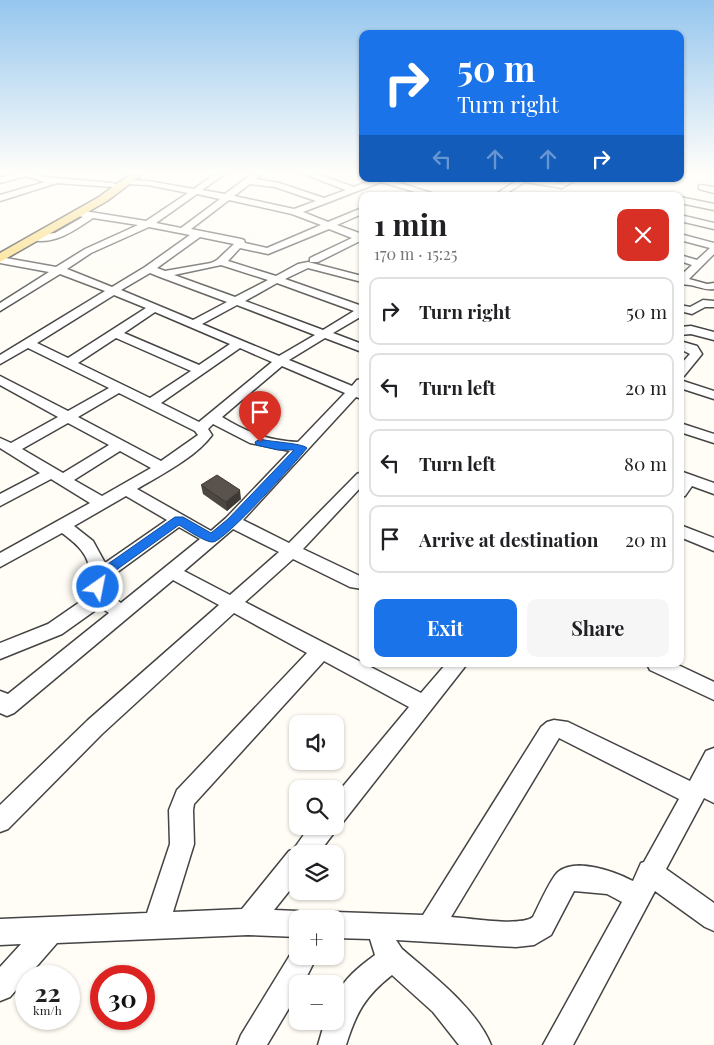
<!DOCTYPE html>
<html lang="en">
<head>
<meta charset="utf-8">
<style>
  :root { --surface:#fff; --page:#f6f6f6; --text:#202124; --muted:#757577; --line:#e0e0e0; --accent:#1a73e8 }
  body { margin:0; font-family:"Playfair Display",serif; background:var(--page); color:var(--text); height:100vh; display:flex; flex-direction:column; font-size:19px; white-space:nowrap }
  * { box-sizing:border-box; margin:0 }
  p { font-size:16px; color:var(--muted) }
  .icon { flex:none; width:28px; height:28px; fill:none; stroke:currentColor; stroke-width:2; stroke-linecap:round; stroke-linejoin:round }
  .map { position:relative; flex:1; overflow:hidden }
  .details { position:absolute; left:359px; top:192px; width:325px; height:475px; display:flex; flex-direction:column; background:var(--surface); border-radius:10px; box-shadow:0 1px 4px #0004 }
  .details>* { flex:none }
  .banner { position:absolute; left:359px; top:30px; width:325px; height:152px; border-radius:10px; box-shadow:0 1px 4px #0004; background:#1a73e8; color:#fff; overflow:hidden }
  .buttons { position:absolute; left:289px; top:715px; display:grid; gap:10px }
  .buttons a { display:grid; place-items:center; width:55px; height:55px; border-radius:10px; background:var(--surface); box-shadow:0 1px 4px #0004; font-size:25px }
  .speed { position:absolute; left:15px; top:965px; display:flex; gap:10px; font-size:25px; font-weight:700; text-align:center }
  .speed>* { display:grid; place-content:center; width:65px; height:65px; border-radius:50%; background:var(--surface); box-shadow:0 1px 4px #0004; line-height:1 }
  .speed small { font-size:12px; font-weight:400 }
  .speed .limit { border:8px solid #d22; background:#fff; color:#111 }
  .pin { position:absolute; display:grid; place-items:center; width:42px; height:42px; color:#fff; margin:-51px -21px; border-radius:50% 50% 50% 0; rotate:-45deg; box-shadow:0 0 5px #0007 }
  .pin .icon { rotate:45deg }
  .me { position:absolute; width:55px; margin:-28px; rotate:33deg; stroke-linejoin:round; filter:drop-shadow(0 0 4px #0008) }
  .turn { display:flex; align-items:center; gap:18px; height:105px; padding:0 15px; font-size:22px }
  .turn .icon { width:65px; height:65px; stroke-width:2.5 }
  .turn b { display:block; font-size:35px; line-height:42px }
  .lanes { display:flex; align-items:center; height:48px; padding:0 15px; background:#0003; justify-content:center; gap:25px; direction:ltr }
  .lanes .off { opacity:.35 }
  .round { display:grid; place-items:center; flex:none; width:52px; height:52px; border-radius:10px; background:var(--page) }
  .overview { display:flex; align-items:center; justify-content:space-between; height:85px; padding:0 15px }
  h1 { font-size:30px; font-weight:700; line-height:38px }
  .cta { display:flex; gap:10px; margin-top:auto; padding:10px 15px }
  .cta a { flex:1; height:58px; border-radius:10px; background:var(--accent); color:#fff; font-size:20px; font-weight:700; line-height:58px; text-align:center }
  .cta a+a { background:var(--page); color:var(--text) }
  ul { padding:0; list-style:none }
  li { display:flex; align-items:center; gap:15px; height:68px; margin:0 10px 8px; padding:0 5px; border:2px solid var(--line); border-radius:10px }
  li div { flex:1 }
  li b { display:block; font-size:19px }
  li em { font-style:normal }
  .map>svg:first-child { display:block }
  .lines { fill:none; stroke-linecap:round; stroke-linejoin:round }
  .minor-casing { stroke:#444; stroke-width:3 }
  .major-casing { stroke:#222; stroke-width:3 }
  .minor { fill:#fff; fill-rule:evenodd }
  .major { fill:#f9d66b; fill-rule:evenodd }
  .wall { fill:#4d4742 }
  .shaded-wall { fill:#3f3936 }
  .building { fill:#5a524d; stroke:#3f3936 }
  .route { fill:#1a73e8; stroke:#114b97 }
</style>
</head>
<body>
<div class="map">
<svg width="714" height="1045" viewBox="0 0 714 1045">
  <rect width="100%" height="100%" fill="#fffdf5"/>
  <g class="lines">
    <defs>
      <path id="minor" d="M 16,173 L 35,173 L 44,177 L 113,183 L 117,185 L 113,187 L 57,183 L 0,201 L 0,195 L 45,182 L 26,176 L 0,183 L 0,178 Z
        M 216,173 L 226,173 L 202,190 L 225,194 L 253,173 L 263,173 L 256,179 L 279,183 L 324,198 L 346,190 L 301,173 L 314,173 L 354,187 L 374,179 L 387,179 L 441,196 L 429,196 L 381,182 L 303,212 L 328,222 L 362,208 L 362,214 L 337,225 L 362,234 L 362,240 L 318,262 L 310,262 L 310,258 L 352,238 L 329,229 L 268,254 L 240,248 L 228,261 L 276,276 L 298,264 L 308,262 L 362,276 L 362,282 L 308,268 L 285,279 L 362,306 L 362,316 L 333,333 L 362,344 L 362,352 L 325,338 L 289,360 L 352,386 L 357,380 L 362,379 L 362,399 L 356,397 L 243,520 L 289,543 L 357,474 L 362,472 L 362,486 L 303,549 L 362,577 L 362,589 L 350,587 L 293,559 L 245,602 L 421,693 L 446,664 L 467,664 L 343,822 L 336,825 L 333,834 L 318,854 L 298,854 L 298,880 L 274,910 L 298,911 L 307,915 L 309,919 L 298,919 L 298,937 L 248,935 L 57,943 L 10,997 L 0,1001 L 0,967 L 21,944 L 0,945 L 0,919 L 147,913 L 170,844 L 169,810 L 177,790 L 307,653 L 234,613 L 102,734 L 8,829 L 0,832 L 0,805 L 88,720 L 219,605 L 173,580 L 14,713 L 7,716 L 0,713 L 0,691 L 8,694 L 109,613 L 100,607 L 62,634 L 0,659 L 0,643 L 48,624 L 90,595 C 89,588 90,582 90,575 C 90,555 77,544 62,533 L 0,567 L 0,553 L 90,503 L 51,479 L 0,506 L 0,494 L 40,473 L 0,448 L 0,438 L 11,443 L 58,417 L 0,385 L 0,376 L 68,411 L 109,388 L 28,348 L 0,364 L 0,355 L 105,291 L 60,274 L 0,311 L 0,303 L 49,272 L 0,263 L 0,257 L 56,267 L 85,249 L 138,225 L 93,218 C 75,230 55,245 32,240 L 32,236 L 55,233 L 83,217 L 75,215 L 75,211 L 78,210 L 146,221 L 188,193 L 148,185 L 128,184 L 125,184 L 125,180 L 148,181 L 194,189 ZM 250,184 L 275,187 L 316,201 L 294,209 L 234,196 ZM 197,194 L 220,199 L 181,228 L 156,223 ZM 229,200 L 292,214 L 321,225 L 267,248 L 245,243 L 244,240 L 241,239 L 191,229 ZM 149,227 L 190,235 L 145,267 L 112,287 L 67,269 L 91,253 ZM 200,237 L 234,244 L 217,260 L 211,263 L 165,271 L 157,268 ZM 221,265 L 268,280 L 235,297 L 174,275 ZM 150,273 L 160,277 L 227,302 L 193,320 L 121,290 ZM 277,283 L 354,311 L 323,330 L 245,301 ZM 114,295 L 146,308 L 68,358 L 37,343 ZM 237,305 L 315,335 L 279,356 L 202,324 ZM 155,312 L 230,344 L 199,365 L 124,333 ZM 116,338 L 191,371 L 150,398 L 78,363 ZM 240,348 L 272,362 L 199,422 L 161,403 ZM 282,366 L 345,393 L 298,442 C 269,441 246,432 222,417 ZM 119,393 L 195,431 L 198,435 L 161,461 L 78,417 ZM 68,423 L 109,445 L 63,473 L 22,449 ZM 213,424 L 250,443 L 290,451 L 226,518 L 211,531 L 137,489 C 161,475 196,457 212,435 L 208,429 ZM 120,451 L 151,468 L 102,496 L 74,480 ZM 126,496 L 167,520 L 105,563 L 93,541 L 74,526 ZM 179,527 L 200,539 L 121,603 L 108,594 L 108,579 ZM 233,529 L 279,552 L 230,595 L 184,571 ZM 324,661 L 409,707 L 335,796 L 335,826 L 310,826 L 293,850 L 289,851 L 242,909 L 173,912 L 194,844 L 193,810 L 194,804 Z
        M 362,173 L 362,176 L 358,174 L 358,173 Z
        M 519,179 L 536,179 L 561,183 L 568,179 L 577,179 L 562,188 L 525,182 L 502,196 L 493,196 Z
        M 699,185 L 714,187 L 714,193 L 699,189 Z
        M 680,197 L 714,204 L 714,210 L 680,203 Z
        M 680,215 L 714,223 L 714,229 L 680,221 Z
        M 680,234 L 714,243 L 714,254 L 689,279 L 707,284 L 714,283 L 714,289 C 703,291 691,282 680,285 L 680,276 L 692,265 L 680,261 L 680,255 L 697,260 L 710,248 L 680,240 Z
        M 703,300 L 714,301 L 714,307 L 705,307 L 692,314 L 680,311 L 680,305 L 690,307 Z
        M 691,326 L 714,332 L 714,340 L 691,334 L 680,335 L 680,327 Z
        M 680,341 L 697,346 L 702,354 L 684,376 L 680,377 L 680,365 L 690,354 L 680,349 Z
        M 680,380 L 714,391 L 714,399 L 680,388 Z
        M 680,423 L 714,434 L 714,443 L 680,432 Z
        M 680,471 L 714,483 L 714,494 L 692,486 L 685,496 L 680,497 Z
        M 680,525 L 714,538 L 714,551 L 680,537 Z
        M 647,664 L 676,664 L 714,682 L 714,700 L 650,670 Z
        M 554,720 L 568,722 L 690,781 L 706,751 L 714,748 L 714,803 L 704,798 L 666,869 L 714,903 L 714,931 L 705,927 L 655,891 L 573,1045 L 543,1045 L 622,902 L 607,894 L 574,891 L 551,935 L 534,945 L 516,947 L 396,940 L 402,949 C 432,975 476,1008 491,1045 L 459,1045 L 433,1012 L 392,975 C 365,996 356,1013 346,1045 L 318,1045 L 325,1021 L 335,1021 C 335,1014 333,1004 336,997 C 343,979 360,966 375,955 L 370,939 L 335,938 L 335,919 L 325,919 L 326,916 L 335,912 L 423,915 L 541,727 L 547,722 ZM 559,738 L 679,799 L 644,862 L 641,863 L 633,881 C 616,872 576,857 558,872 C 551,878 538,907 533,917 C 520,927 469,918 451,917 Z
        M 298,945 L 298,956 L 317,956 L 303,984 L 298,984 L 298,993 L 267,1045 L 237,1045 L 241,1035 L 295,947 Z"/>
      <path id="major" d="M 132,173 L 144,173 L 107,201 L 0,262 L 0,253 L 99,197 Z"/>
    </defs>
    <use href="#minor" class="minor-casing"/>
    <use href="#major" class="major-casing"/>
    <use href="#minor" class="minor"/>
    <use href="#major" class="major"/>
  </g>
  <path class="wall" d="M 201,485 L 241,499 L 227,511 L 203,494 Z"/>
  <path class="shaded-wall" d="M 240,490 L 241,499 L 227,511 L 226,502 Z"/>
  <path class="building" d="M 217,475 L 240,490 L 226,502 L 201,485 Z"/>
  <linearGradient id="sky" x2="0" y2="1"><stop stop-color="#95c6ee"/><stop offset="0.54" stop-color="#fffefa"/><stop offset="1" stop-color="#fffefa" stop-opacity="0"/></linearGradient>
  <rect width="714" height="320" fill="url(#sky)"/>
  <path class="route" d="M 260,439 C 270,442 302,443 307,448 C 297,461 225,541 213,542 C 206,543 186,529 179,525 L 105,578 L 102,590 L 93,590 L 92,587 L 95,573 L 175,517 L 183,517 L 211,533 L 228,519 L 294,450 L 278,450 L 256,445 L 255,442 Z"/>
</svg>
<div class="buttons">
<a><svg class="icon" aria-label="sound" viewBox="0 0 24 24"><path d="M4 9h4l5-4v14l-5-4H4zM17 9q2 3 0 6"/></svg></a>
<a><svg class="icon" aria-label="search" viewBox="0 0 24 24"><circle cx="10" cy="10" r="6"/><path d="M15 15l6 6"/></svg></a>
<a><svg class="icon" aria-label="layers" viewBox="0 0 24 24"><path d="M12 4l9 5-9 5-9-5zM3 14l9 5 9-5"/></svg></a>
<a>+</a>
<a>−</a>
</div>
<div class="speed"><div>22<small>km/h</small></div><div class="limit">30</div></div>
<div class="pin" style="left:260px;top:442px;background:#d93025"><svg class="icon" aria-label="arrive" viewBox="0 0 24 24"><path d="M6 21V4h12l-3 4 3 4H6"/></svg></div>
<svg class="me" style="left:98px;top:587px" viewBox="-20 -20 40 40"><circle r="17" fill="#1a73e8" stroke="#fff" stroke-width="3"/><path d="M0-11L8 9 0 5-8 9z" fill="#fff"/></svg>
<div class="banner">
<div class="turn"><svg class="icon" aria-label="right" viewBox="0 0 24 24"><path d="M7 20v-9h11M14 6l5 5-5 5"/></svg><div><b>50 m</b>Turn right</div></div>
<div class="lanes"><svg class="icon off" aria-label="left" viewBox="0 0 24 24"><path d="M17 20v-9H6M10 6l-5 5 5 5"/></svg><svg class="icon off" aria-label="ahead" viewBox="0 0 24 24"><path d="M12 20V5M6 11l6-6 6 6"/></svg><svg class="icon off" aria-label="ahead" viewBox="0 0 24 24"><path d="M12 20V5M6 11l6-6 6 6"/></svg><svg class="icon" aria-label="right" viewBox="0 0 24 24"><path d="M7 20v-9h11M14 6l5 5-5 5"/></svg></div>
</div>
<section class="details">
<div class="overview"><div><h1>1 min</h1><p>170 m · 15:25</p></div><a class="round" style="background:#d93025;color:#fff"><svg class="icon" aria-label="close" viewBox="0 0 24 24"><path d="M6 6l12 12M18 6L6 18"/></svg></a></div>
<ul>
<li><svg class="icon" aria-label="right" viewBox="0 0 24 24"><path d="M7 20v-9h11M14 6l5 5-5 5"/></svg><div><b>Turn right</b></div><em>50 m</em></li>
<li><svg class="icon" aria-label="left" viewBox="0 0 24 24"><path d="M17 20v-9H6M10 6l-5 5 5 5"/></svg><div><b>Turn left</b></div><em>20 m</em></li>
<li><svg class="icon" aria-label="left" viewBox="0 0 24 24"><path d="M17 20v-9H6M10 6l-5 5 5 5"/></svg><div><b>Turn left</b></div><em>80 m</em></li>
<li><svg class="icon" aria-label="arrive" viewBox="0 0 24 24"><path d="M6 21V4h12l-3 4 3 4H6"/></svg><div><b>Arrive at destination</b></div><em>20 m</em></li>
</ul>
<div class="cta"><a>Exit</a><a>Share</a></div>
</section>
</div>
</body>
</html>
